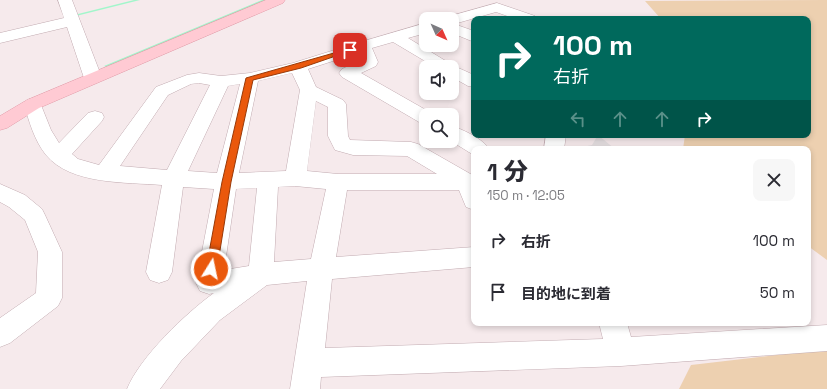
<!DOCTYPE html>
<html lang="ja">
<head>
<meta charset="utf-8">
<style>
  :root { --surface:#fff; --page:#f7f7f7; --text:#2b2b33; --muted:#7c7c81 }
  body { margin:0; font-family:"Space Grotesk","Noto Sans JP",sans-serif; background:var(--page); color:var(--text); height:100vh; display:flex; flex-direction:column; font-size:15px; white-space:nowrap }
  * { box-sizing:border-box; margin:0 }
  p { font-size:13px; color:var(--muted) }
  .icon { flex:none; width:22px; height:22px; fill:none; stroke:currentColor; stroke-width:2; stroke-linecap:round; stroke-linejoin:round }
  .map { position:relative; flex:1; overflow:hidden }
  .side { position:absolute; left:471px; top:146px; width:340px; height:180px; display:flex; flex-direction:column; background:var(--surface); border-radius:8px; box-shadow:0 2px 6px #0003 }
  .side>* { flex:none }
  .banner { position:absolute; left:471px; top:16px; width:340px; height:122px; border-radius:8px; box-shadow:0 2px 6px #0003; background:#00695c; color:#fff; overflow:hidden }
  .needle { width:26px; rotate:135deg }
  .buttons { position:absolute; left:419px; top:12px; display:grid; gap:8px }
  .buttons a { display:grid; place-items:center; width:40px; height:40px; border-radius:8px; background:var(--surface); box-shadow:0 2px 6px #0003; font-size:20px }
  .pin { position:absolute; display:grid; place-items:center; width:34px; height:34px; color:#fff; margin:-17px; border-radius:8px; box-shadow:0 2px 6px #0006 }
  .me { position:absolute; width:44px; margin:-22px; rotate:10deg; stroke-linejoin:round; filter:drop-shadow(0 0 3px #0008) }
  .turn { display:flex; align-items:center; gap:14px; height:84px; padding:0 16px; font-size:18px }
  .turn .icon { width:52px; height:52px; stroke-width:2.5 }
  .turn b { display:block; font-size:28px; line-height:34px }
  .lanes { display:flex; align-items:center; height:38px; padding:0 16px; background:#0003; justify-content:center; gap:20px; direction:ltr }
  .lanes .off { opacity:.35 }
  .round { display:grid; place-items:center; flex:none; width:42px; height:42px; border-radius:8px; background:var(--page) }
  .headline { display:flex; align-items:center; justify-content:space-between; height:68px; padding:0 16px }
  h1 { font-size:24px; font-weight:800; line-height:30px }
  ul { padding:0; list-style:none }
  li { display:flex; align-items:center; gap:12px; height:52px; padding:0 16px }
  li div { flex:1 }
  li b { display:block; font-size:15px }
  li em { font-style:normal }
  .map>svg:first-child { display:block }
  .green { fill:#edd0b0 }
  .parking { fill:#e4dee0 }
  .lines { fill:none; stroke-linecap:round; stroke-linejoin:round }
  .stream { fill:#a2f6cb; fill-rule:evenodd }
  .street-casing { stroke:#c2abb1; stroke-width:1 }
  .secondary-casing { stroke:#e29ca9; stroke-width:1 }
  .street { fill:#fff; fill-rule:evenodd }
  .secondary { fill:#ffcad3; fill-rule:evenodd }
  .route { fill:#ea580c; stroke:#983908 }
</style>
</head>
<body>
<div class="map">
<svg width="827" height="389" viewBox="0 0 827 389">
  <rect width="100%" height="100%" fill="#f6eaec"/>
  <path class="green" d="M 827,0 L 827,260 L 808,246 L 808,149 L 683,149 L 685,135 L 808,135 L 808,19 L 661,19 L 645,1 Z
    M 827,349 L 827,389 L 679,389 L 691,365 Z"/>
  <path class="parking" d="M 598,135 L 615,149 L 573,149 L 592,145 Z"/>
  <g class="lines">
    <path class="stream" d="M 134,0 L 140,0 L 72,17 L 70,16 Z
      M 262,0 L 267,0 L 107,67 L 106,67 L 104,66 Z"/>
    <defs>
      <path id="street" d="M 58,0 L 72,0 L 102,78 L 99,82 L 93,83 L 87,82 L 84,78 L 67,27 L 0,43 L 0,33 L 64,18 Z
        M 497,3 L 535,16 L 537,19 L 516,19 L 496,12 L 454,24 L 474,31 L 474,42 L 452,33 L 452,19 L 445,19 L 447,17 Z
        M 426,23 L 426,33 L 408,38 L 454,66 L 474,75 L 474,87 L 468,86 L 452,77 L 452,67 L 435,67 L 393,42 L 372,48 L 378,62 L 376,66 L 361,73 L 433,114 L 434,115 L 426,115 L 426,124 L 419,122 L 342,77 L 339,73 L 342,69 L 361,60 L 358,53 L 308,69 L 316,87 L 343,100 L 346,104 L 348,136 L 350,140 L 411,142 L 418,144 L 474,176 L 474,210 L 466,207 L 459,190 L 347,190 L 336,257 L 474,247 L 474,267 L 332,279 L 325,348 L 603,339 L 599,323 L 627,323 L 631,337 L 827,325 L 827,351 L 621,366 L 321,377 L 320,389 L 290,389 L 307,281 L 267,285 L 220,320 L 181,361 L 160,389 L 127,389 C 140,357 186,313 214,293 L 209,294 L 200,291 L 196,283 L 214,189 L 183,187 L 172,272 L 168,280 L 159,283 L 150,280 L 146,272 L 162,185 C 126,182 71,185 46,155 C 34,140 29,121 24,104 L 27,100 L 33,98 L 39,100 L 51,130 L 59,143 L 88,113 L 95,111 L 102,113 L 104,117 L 102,121 L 72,154 L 78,159 L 99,165 L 156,87 L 187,75 L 199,73 L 221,76 L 250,73 L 293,63 L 357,43 ZM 292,73 L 300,90 L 286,171 L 239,173 L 258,81 ZM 199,83 L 210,85 L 167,170 L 120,166 L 168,95 L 191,84 ZM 240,84 L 217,173 L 188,171 L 228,86 ZM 316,101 L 328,107 L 328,136 L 335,150 L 353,155 L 407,156 L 437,174 L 338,174 L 307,171 ZM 295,186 L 326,189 L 311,259 L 274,262 L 278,187 ZM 257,188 L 249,266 L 224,270 L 236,189 Z
        M 452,126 C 464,130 483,139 489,149 L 474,149 L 474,155 L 472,154 L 451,141 L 452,141 Z
        M 546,135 L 566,135 L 564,149 L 544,149 Z
        M 0,184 L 25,195 L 42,209 L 45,215 L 62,252 L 62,298 L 58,306 L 10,343 L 0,347 L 0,318 L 36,293 L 38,252 L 25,220 L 9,207 L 0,202 Z"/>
      <path id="secondary" d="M 266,0 L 285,0 L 283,3 L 39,108 L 7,128 L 0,130 L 0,116 L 27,100 Z"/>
    </defs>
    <use href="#street" class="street-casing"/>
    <use href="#secondary" class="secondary-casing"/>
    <use href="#street" class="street"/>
    <use href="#secondary" class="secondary"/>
  </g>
  <path class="route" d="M 348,49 L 353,50 L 301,68 L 253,80 L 231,182 L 217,269 L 215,272 L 211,273 L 208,272 L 206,269 L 222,182 L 246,78 Z"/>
</svg>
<div class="buttons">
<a><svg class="needle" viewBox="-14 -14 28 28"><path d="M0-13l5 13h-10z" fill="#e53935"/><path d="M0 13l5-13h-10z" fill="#7c7c81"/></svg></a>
<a><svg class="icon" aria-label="sound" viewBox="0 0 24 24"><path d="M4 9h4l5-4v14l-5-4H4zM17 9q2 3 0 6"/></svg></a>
<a><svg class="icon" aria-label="search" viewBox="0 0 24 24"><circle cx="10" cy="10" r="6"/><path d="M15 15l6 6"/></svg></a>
</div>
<div class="pin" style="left:350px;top:50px;background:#d93025"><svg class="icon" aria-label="arrive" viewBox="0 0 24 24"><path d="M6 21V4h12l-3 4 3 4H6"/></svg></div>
<svg class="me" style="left:211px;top:269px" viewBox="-20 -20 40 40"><circle r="17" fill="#ea580c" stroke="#fff" stroke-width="3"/><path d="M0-11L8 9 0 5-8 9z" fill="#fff"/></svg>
<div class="banner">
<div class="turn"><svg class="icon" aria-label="right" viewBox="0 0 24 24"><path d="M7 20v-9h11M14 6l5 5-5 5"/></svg><div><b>100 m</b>右折</div></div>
<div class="lanes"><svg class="icon off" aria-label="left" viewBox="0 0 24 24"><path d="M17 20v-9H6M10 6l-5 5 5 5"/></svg><svg class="icon off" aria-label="ahead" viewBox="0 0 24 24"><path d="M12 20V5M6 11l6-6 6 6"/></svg><svg class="icon off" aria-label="ahead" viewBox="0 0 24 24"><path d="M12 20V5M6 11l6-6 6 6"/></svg><svg class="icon" aria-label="right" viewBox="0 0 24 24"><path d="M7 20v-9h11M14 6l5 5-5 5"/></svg></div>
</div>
<section class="side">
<div class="headline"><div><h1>1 分</h1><p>150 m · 12:05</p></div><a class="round"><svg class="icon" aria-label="close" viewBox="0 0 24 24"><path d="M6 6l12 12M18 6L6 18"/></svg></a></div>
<ul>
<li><svg class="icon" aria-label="right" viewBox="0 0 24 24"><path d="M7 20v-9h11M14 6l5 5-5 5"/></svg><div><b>右折</b></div><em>100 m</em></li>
<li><svg class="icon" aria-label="arrive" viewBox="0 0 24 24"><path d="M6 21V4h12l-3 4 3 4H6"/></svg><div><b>目的地に到着</b></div><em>50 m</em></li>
</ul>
</section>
</div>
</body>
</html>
